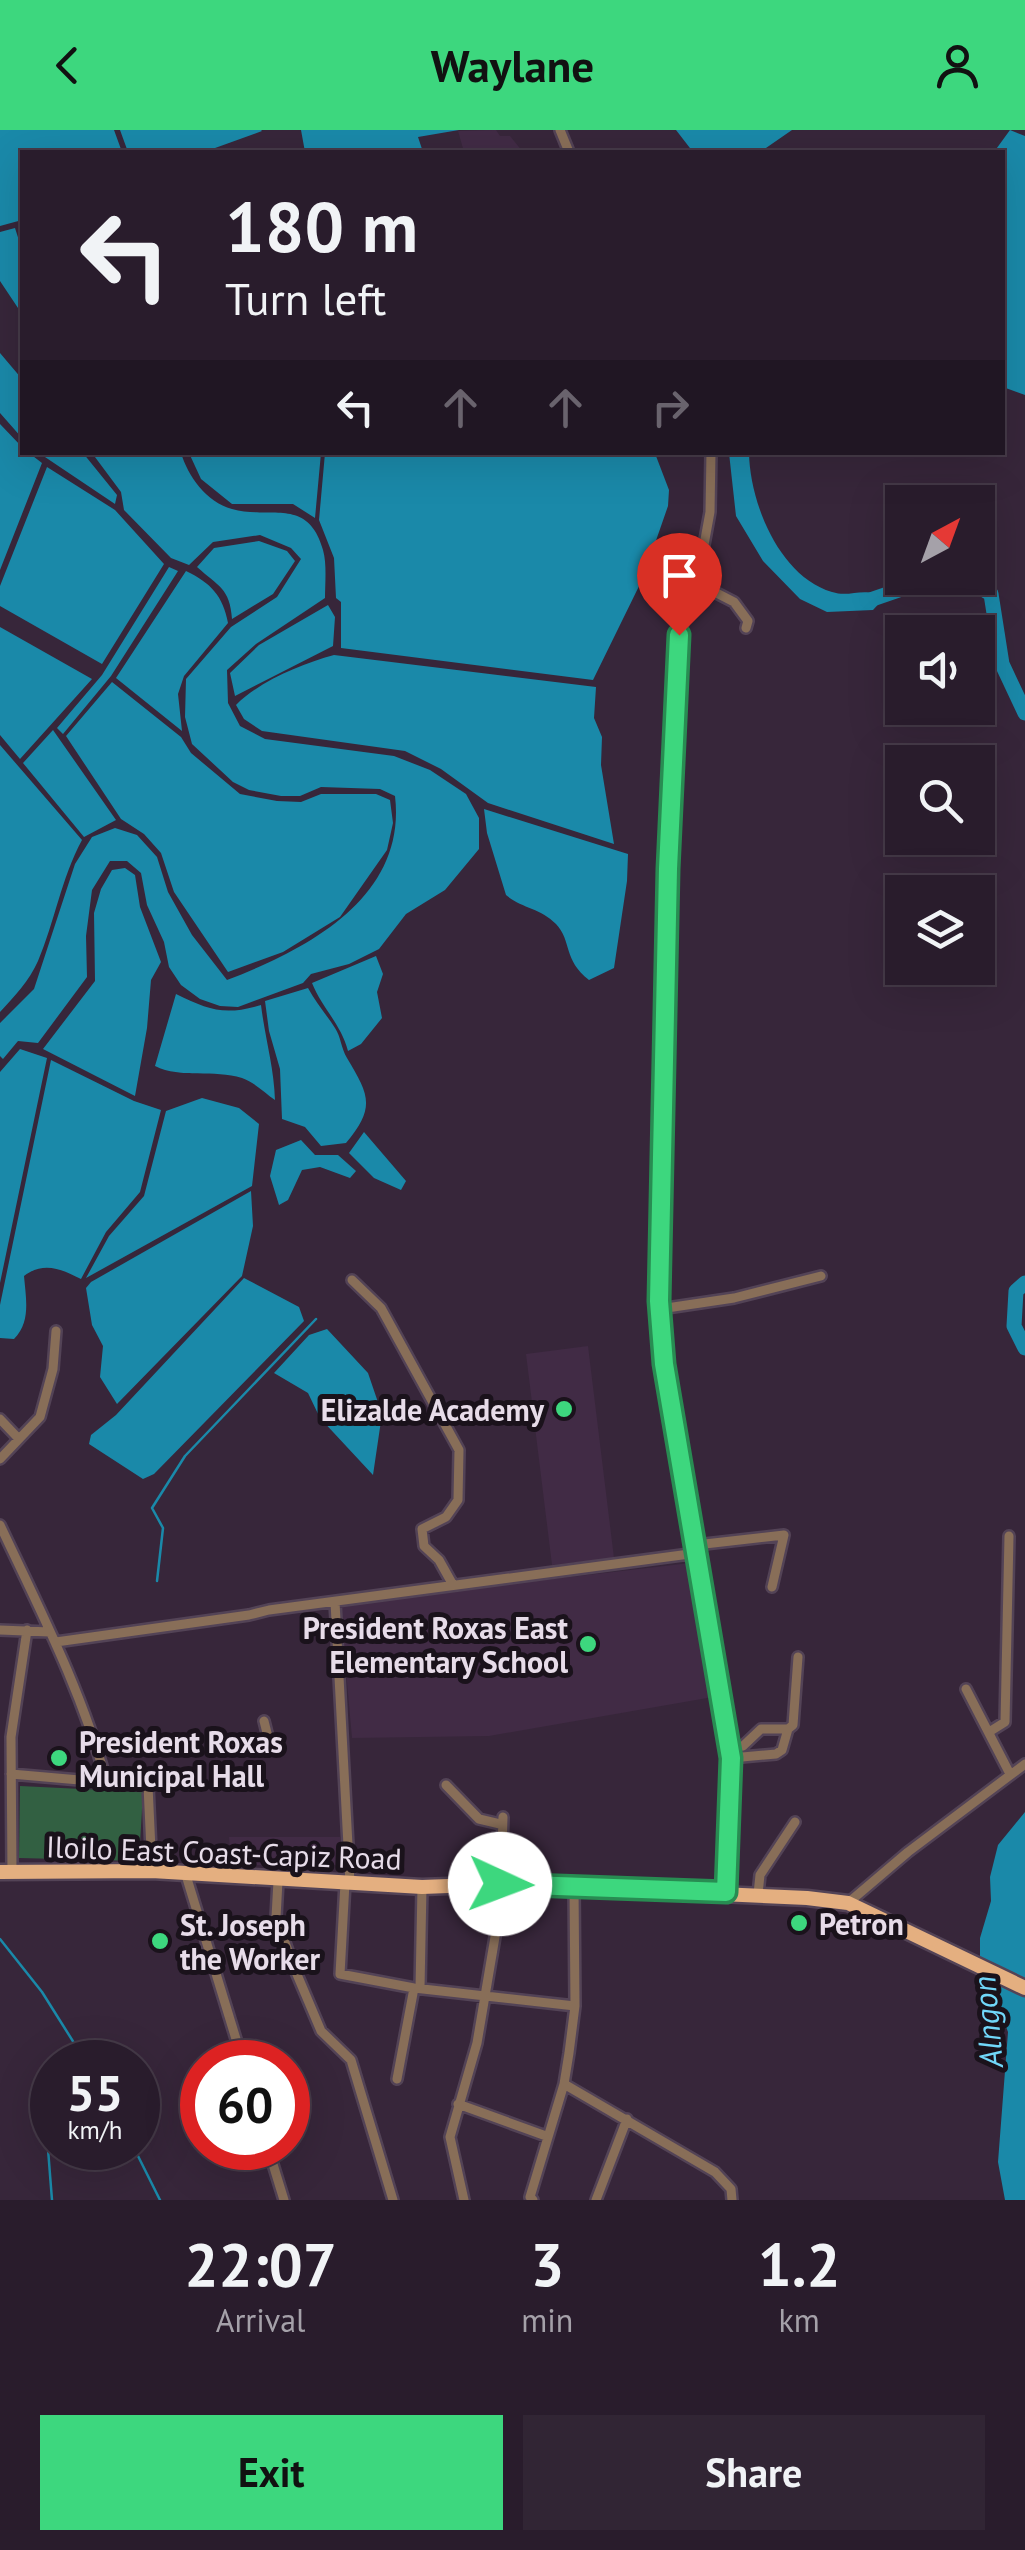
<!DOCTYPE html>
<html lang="en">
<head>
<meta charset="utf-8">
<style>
  :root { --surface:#291c2c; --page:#312534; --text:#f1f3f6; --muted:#a5a1a9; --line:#453a48; --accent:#3dd77e }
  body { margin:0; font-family:"PT Sans",sans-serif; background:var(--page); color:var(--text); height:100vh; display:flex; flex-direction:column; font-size:38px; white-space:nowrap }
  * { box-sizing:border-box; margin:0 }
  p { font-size:32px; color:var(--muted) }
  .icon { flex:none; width:55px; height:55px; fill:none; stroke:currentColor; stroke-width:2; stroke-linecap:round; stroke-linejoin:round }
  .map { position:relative; height:2070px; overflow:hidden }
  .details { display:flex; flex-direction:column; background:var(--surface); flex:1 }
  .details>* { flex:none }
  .banner { position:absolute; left:20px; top:20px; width:985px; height:305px; border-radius:0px; box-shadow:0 10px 40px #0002,0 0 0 2px var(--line); background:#291c2c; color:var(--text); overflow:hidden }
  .needle { width:65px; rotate:41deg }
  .buttons { position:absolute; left:885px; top:355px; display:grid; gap:20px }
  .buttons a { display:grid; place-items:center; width:110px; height:110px; border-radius:0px; background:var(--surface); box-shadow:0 10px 40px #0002,0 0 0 2px var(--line); font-size:50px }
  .speed { position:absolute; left:30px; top:1910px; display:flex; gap:20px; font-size:50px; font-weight:700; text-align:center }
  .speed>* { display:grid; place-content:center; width:130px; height:130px; border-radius:50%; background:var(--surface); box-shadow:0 10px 40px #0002,0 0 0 2px var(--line); line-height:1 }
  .speed small { font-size:25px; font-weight:400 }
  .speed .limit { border:15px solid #d22; background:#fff; color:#111 }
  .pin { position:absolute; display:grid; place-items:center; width:85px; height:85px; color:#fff; margin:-102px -42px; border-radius:50% 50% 50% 0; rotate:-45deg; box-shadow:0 0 10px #0007 }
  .pin .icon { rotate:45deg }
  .me { position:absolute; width:110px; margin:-55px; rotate:92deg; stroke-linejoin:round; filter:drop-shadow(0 0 8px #0008) }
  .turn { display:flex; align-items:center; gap:35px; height:210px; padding:0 40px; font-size:45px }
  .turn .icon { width:130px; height:130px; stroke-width:2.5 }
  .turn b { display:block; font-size:70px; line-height:85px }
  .lanes { display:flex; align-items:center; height:95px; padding:0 40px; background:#0003; justify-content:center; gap:50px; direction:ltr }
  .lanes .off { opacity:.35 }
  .eta { display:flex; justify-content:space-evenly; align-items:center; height:170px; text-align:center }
  .eta b { font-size:60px; font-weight:700; line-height:70px }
  .primary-button { display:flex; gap:20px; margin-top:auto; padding:20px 40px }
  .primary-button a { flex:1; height:115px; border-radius:0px; background:var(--accent); color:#111; font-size:40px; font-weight:700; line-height:115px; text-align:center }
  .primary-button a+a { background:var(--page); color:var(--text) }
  header { display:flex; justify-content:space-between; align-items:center; height:130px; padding:0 40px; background:var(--accent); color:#111; font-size:45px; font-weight:700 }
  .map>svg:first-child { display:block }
  .built { fill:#412b45 }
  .green { fill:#326042 }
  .water { fill:#1a89a9 }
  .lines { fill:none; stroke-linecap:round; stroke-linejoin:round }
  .stream { stroke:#1a89a9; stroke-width:2.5 }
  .river { stroke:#1a89a9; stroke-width:15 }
  .street-casing { stroke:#534356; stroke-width:14 }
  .primary-casing { stroke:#534356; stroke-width:19 }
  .street { stroke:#886e58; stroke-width:9 }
  .primary { stroke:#e4af80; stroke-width:14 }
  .route-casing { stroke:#288c52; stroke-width:25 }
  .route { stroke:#3dd77e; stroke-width:18 }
  .poi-dot { fill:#3dd77e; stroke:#1a121b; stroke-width:4 }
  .labels { text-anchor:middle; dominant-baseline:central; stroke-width:10; stroke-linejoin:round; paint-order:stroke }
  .poi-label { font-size:30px; font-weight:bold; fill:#e7dce9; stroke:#1a121b; text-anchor:start }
  .street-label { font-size:30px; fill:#e7dce9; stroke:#1a121b }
  .water-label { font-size:32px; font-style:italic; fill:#71d7f9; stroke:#1a121b }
</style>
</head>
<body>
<header><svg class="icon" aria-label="back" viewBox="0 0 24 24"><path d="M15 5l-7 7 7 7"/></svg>Waylane<svg class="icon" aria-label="person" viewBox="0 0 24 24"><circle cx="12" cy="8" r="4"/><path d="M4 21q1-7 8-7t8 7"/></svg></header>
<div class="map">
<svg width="1025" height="2070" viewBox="0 0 1025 2070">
  <rect width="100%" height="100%" fill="#37263a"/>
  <path class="built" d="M 496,0 L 500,6 L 510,6 L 523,22 L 464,22 L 458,1 Z
    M 588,1216 L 614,1428 L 552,1435 L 526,1224 Z
    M 690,1433 L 713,1567 L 489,1606 L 352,1608 L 340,1474 Z
    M 229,1707 L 340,1707 L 345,1735 L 231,1735 Z"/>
  <path class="green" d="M 20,1656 L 143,1662 L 139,1731 L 19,1728 Z"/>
  <path class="water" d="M 0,0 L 114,0 L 122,22 L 22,22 L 22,90 L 0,96 Z
    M 120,0 L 261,0 L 262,1 L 204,22 L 128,22 Z
    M 301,0 L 459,0 L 418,7 L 423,22 L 305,22 Z
    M 676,0 L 792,0 L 760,22 L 693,22 Z
    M 1010,0 L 1025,6 L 1025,265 L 1003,257 L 1002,22 L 994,22 Z
    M 15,98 L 22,120 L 22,184 L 0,151 L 0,102 Z
    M 0,223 L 22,249 L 22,308 L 0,283 Z
    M 0,294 L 22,317 L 22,322 L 29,323 L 42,333 L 0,440 Z
    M 39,323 L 83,323 L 117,365 L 115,374 Z
    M 92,323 L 121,323 L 123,325 L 127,323 L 181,323 C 188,346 206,372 232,379 C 269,390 308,366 323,420 C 327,434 325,453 325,468 L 256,514 L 227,540 L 228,573 L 240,596 L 265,609 L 394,626 L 430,640 L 466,664 L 479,688 L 479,719 L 445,760 L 406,784 L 379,819 L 349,834 L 311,844 L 303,853 L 238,877 L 220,876 L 200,869 L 181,855 L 169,837 L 164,812 L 147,775 L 141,743 L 127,731 L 110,731 L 92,760 L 86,806 L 87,847 L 38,913 L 18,911 L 3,929 L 0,926 L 0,893 L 34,859 L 75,734 L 92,707 L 115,698 L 137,705 L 157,727 L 168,762 L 192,805 L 227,850 C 308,819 407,767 395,666 L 380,659 L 321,657 L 300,666 L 281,666 L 249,660 L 233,652 L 192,614 L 185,587 L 186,549 L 231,497 L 277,467 L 301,429 L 291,418 L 260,405 L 213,412 L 189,435 L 171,428 L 124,380 L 121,362 Z
    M 189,323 L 321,323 L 315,388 L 293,374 L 232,374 L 201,349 Z
    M 325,323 L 651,322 L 656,326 L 669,360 L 668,376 L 643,448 L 593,550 L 341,518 L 341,472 L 336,468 L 334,428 L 319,390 Z
    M 729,323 L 749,323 C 750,373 779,446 832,462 C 851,468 862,456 885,467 L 873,480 L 827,482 L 800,469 L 763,431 L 736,386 Z
    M 47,337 L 115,380 L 164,434 L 102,534 L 0,476 L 0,456 Z
    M 259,411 L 287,421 L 295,431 L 273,464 L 232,489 C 230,458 218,456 197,437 L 214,418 Z
    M 169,437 L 178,441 L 111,546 L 63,604 L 57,598 L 102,545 Z
    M 186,441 C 211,453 223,466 228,493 L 184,546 L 178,564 L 182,601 L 116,548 Z
    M 328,475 L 335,487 L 333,516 L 235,566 L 230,543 L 259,515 Z
    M 0,497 L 92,549 L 20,629 L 0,605 Z
    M 334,525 L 596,557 L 594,588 L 602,607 L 601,635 L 614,714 L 488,673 L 441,639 L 405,621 L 262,601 L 244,589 L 236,575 C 260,551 301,534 334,525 Z
    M 112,552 L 181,607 L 191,623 L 240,664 L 277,671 L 301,672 L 321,664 L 376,664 L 390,670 L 393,693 L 387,720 L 340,787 L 283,822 L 228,842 L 174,762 L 161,723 L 144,704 L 121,689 L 66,606 Z
    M 53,600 L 116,690 L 84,707 L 23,633 Z
    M 0,615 L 82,710 C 61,749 55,791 38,831 C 29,851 15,866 0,882 Z
    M 484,679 L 628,724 L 627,751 L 614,838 L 589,850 C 563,830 572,811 556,794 C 541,778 521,778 506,765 L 487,703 Z
    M 125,738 L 135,745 L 140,777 L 161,832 L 151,850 L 147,898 L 135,966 L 43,919 L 95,851 L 94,783 L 101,759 L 112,740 Z
    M 376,826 L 383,844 L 377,862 L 382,888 L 361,914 L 348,921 C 341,894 322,878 312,853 Z
    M 308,858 C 316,873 326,884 335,898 C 341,907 341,918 347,928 C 369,965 376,977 346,1013 L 321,1016 L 305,997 L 282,989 L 280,939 L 269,901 L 265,871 Z
    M 176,864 C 209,880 224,886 261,875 C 265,908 274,937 275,970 C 265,963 254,952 242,948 C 214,939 181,949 155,936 Z
    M 20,919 L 47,928 L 0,1153 L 0,942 Z
    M 51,930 L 134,971 L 161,980 L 140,1062 L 106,1102 L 81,1149 C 61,1139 44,1131 24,1146 C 26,1169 31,1192 14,1209 L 0,1208 L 0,1175 Z
    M 202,968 L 239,978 L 259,994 L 252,1056 L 86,1148 L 109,1106 L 144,1066 L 166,981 Z
    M 364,1002 L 406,1051 L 401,1060 L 374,1048 L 349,1023 Z
    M 301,1010 L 315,1025 L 338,1025 L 356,1041 L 350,1048 L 320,1037 L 302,1040 L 288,1070 L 279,1075 L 270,1046 L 276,1020 Z
    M 251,1061 L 253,1096 L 242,1146 L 117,1274 L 100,1247 L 103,1216 L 92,1195 L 86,1158 L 91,1152 Z
    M 244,1148 L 299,1177 L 304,1191 L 154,1344 L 143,1349 L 89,1314 L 91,1305 L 116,1285 Z
    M 327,1199 L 368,1243 L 382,1284 L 373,1345 L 320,1288 L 308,1263 L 274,1243 L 309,1205 Z
    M 1025,1682 L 1025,2070 L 1005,2070 L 998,2032 L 1008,1902 L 980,1827 L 980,1808 L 991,1771 L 990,1747 L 998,1715 Z"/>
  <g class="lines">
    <path class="stream" d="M 157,1451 L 163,1398 L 152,1378 L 185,1326 L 316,1189
      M 0,1809 L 42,1862 L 86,1932
      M 134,2018 L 160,2070
      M 52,2070 L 48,2019 L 92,2023 L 97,2018"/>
    <path class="river" d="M 964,448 L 991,464 L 1002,534 L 1025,583
      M 867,471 L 931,449 L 954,448
      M 1025,1153 L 1016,1161 L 1014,1196 L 1025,1218"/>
    <defs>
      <path id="street" d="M 560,0 L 569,22
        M 711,322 L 710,382 L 697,453 L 679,505 L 669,739 L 659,1171 L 664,1234 L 731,1628 L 726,1762
        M 697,453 L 734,472 L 748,491 L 746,498
        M 352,1150 L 381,1178 L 459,1320 L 458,1370 L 446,1387 L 422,1399 L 424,1416 L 439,1430 L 453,1455
        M 660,1179 L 734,1168 L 821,1146
        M 0,1289 L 19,1309
        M 0,1329 L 40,1287 L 53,1239 L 56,1201
        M 0,1395 C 40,1480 83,1563 107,1654
        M 696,1415 L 784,1405 L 772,1457
        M 335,1472 L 350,1753
        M 0,1500 L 50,1502
        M 56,1512 L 249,1485 L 269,1480 L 697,1423
        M 966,1559 L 1010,1644
        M 264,1591 L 269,1611
        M 788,1599 L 793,1595 L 798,1527
        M 989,1602 L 1005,1592 L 1009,1406
        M 729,1618 L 743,1616 L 761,1599 L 788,1599 L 782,1620 L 776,1624 L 731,1628
        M 11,1644 L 148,1656 L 152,1741
        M 446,1655 L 479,1689 L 500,1694
        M 12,1742 L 11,1607 L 27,1500
        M 185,1742 L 243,1932
        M 278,1751 L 276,1787 L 293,1835 L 321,1901 L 351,1930 L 393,2070
        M 345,1753 L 340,1844 L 414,1858 L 575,1876
        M 501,1754 L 503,1687
        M 758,1764 L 760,1745 L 795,1692
        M 848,1773 L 908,1722 L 1025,1634
        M 420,1858 L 422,1757
        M 397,1949 L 414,1858
        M 564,1954 L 715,2042 L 731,2059 L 732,2070
        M 458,1974 L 546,2006
        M 268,2018 L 284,2070
        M 464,2070 L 450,2007 L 477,1913 L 504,1754
        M 533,2070 L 530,2067 L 564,1954 L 569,1923 L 575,1876 L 574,1756
        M 596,2070 L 627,1989"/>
      <path id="primary" d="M 0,1742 L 152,1741 L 422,1757 L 501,1754 L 807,1768 L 848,1773 L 1025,1858"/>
    </defs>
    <use href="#street" class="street-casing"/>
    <use href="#primary" class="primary-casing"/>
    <use href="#street" class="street"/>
    <use href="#primary" class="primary"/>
  </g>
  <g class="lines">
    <defs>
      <path id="route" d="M 500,1754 L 726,1762 L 731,1628 L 664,1234 L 659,1171 L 668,739 L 679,505"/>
    </defs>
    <use href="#route" class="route-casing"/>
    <use href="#route" class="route"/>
  </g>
  <g class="poi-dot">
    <circle cx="564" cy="1279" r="10"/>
    <circle cx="588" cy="1514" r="10"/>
    <circle cx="59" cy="1628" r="10"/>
    <circle cx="799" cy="1793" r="10"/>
    <circle cx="160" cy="1811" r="10"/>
  </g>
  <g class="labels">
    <g class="poi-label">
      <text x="544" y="1279" text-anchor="end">Elizalde Academy</text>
      <text x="568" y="1497" text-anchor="end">President Roxas East<tspan x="568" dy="34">Elementary School</tspan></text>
      <text x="79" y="1611">President Roxas<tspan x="79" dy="34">Municipal Hall</tspan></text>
      <text x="819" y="1793">Petron</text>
      <text x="180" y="1794">St. Joseph<tspan x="180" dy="34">the Worker</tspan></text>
    </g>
    <g class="street-label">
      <text transform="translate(224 1722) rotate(2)">Iloilo East Coast-Capiz Road</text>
    </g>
    <g class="water-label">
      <text transform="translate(987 1892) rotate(-95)">Alngon</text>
    </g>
  </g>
</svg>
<div class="buttons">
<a><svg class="needle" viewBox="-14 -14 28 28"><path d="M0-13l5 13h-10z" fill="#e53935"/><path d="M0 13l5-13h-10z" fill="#a5a1a9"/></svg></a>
<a><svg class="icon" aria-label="sound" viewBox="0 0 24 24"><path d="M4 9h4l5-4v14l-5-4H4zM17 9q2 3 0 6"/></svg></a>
<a><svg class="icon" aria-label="search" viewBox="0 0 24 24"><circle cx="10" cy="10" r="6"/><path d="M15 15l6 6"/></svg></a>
<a><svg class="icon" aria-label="layers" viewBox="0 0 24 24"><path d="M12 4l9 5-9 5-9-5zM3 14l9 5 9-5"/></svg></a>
</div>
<div class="speed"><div>55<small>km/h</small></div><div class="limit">60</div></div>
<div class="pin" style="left:679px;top:505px;background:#d93025"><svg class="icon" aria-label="arrive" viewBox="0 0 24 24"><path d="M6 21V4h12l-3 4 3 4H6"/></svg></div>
<svg class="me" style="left:500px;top:1754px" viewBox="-20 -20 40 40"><circle r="19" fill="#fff"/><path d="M0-13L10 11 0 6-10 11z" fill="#3dd77e"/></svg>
<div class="banner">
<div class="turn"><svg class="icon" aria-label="left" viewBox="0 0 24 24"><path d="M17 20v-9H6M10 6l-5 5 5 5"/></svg><div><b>180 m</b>Turn left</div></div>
<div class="lanes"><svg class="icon" aria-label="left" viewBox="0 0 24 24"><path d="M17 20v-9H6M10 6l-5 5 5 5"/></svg><svg class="icon off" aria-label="ahead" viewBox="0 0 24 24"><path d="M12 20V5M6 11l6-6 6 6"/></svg><svg class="icon off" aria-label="ahead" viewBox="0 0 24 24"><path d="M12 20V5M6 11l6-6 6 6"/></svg><svg class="icon off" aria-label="right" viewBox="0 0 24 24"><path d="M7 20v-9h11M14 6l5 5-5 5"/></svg></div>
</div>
</div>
<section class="details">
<div class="eta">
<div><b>22:07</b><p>Arrival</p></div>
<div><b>3</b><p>min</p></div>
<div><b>1.2</b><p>km</p></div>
</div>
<div class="primary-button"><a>Exit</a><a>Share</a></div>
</section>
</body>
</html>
